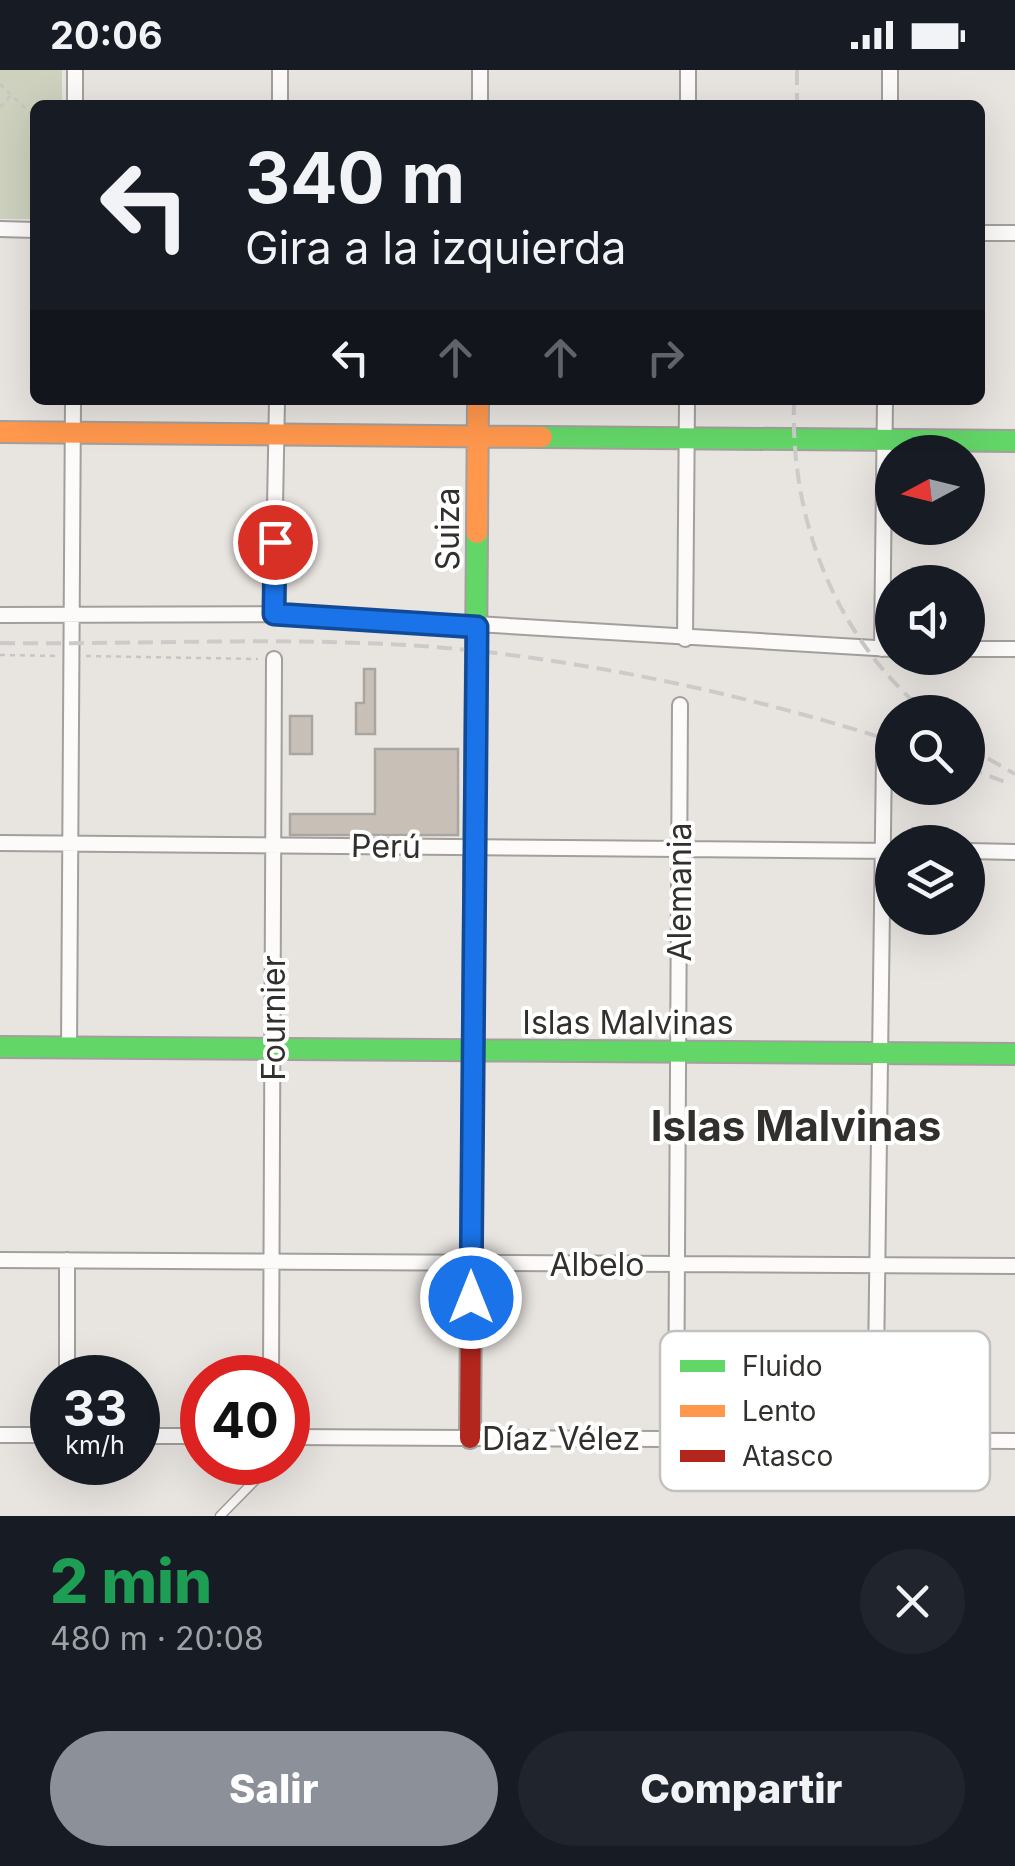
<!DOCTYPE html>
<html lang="es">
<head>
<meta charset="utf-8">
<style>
  :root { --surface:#171b24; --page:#20242c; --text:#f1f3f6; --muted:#9ea1a6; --accent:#8c9099 }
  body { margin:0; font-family:Inter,sans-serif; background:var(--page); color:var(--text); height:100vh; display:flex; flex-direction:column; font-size:38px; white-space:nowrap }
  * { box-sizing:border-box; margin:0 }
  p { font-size:32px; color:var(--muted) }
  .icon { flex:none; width:55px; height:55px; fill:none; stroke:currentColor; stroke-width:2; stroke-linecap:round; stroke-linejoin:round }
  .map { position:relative; height:1446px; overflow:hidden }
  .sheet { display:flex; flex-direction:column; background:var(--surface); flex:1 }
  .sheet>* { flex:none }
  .guide { position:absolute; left:30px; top:30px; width:955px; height:305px; border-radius:15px; box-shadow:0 10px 40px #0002; background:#171b24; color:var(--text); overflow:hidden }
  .needle { width:65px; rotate:263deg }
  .controls { position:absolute; left:875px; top:365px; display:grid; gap:20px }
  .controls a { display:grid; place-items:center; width:110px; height:110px; border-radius:50%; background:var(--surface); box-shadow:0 10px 40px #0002; font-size:50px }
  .speed { position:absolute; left:30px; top:1285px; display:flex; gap:20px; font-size:50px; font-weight:700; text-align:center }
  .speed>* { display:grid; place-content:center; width:130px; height:130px; border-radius:50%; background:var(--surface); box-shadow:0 10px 40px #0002; line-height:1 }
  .speed small { font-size:25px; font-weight:400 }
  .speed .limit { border:15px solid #d22; background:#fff; color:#111 }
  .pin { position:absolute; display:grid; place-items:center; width:85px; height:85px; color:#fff; margin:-42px; border:5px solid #fff; border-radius:50%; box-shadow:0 2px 10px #0007 }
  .me { position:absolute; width:110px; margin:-55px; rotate:0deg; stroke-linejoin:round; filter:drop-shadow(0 0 8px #0008) }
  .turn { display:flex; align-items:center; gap:35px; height:210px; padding:0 50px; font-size:45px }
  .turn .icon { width:130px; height:130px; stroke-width:2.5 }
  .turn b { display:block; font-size:70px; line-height:85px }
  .lanes { display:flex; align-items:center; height:95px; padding:0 50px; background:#0003; justify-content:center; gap:50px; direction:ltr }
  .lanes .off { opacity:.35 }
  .round { display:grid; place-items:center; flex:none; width:105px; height:105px; border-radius:52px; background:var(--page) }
  .headline { display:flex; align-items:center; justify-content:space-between; height:170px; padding:0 50px }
  h1 { font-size:60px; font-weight:800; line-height:75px; color:#1e9e55 }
  .button { display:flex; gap:20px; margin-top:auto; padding:20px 50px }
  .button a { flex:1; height:115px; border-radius:60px; background:var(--accent); color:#fff; font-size:40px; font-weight:800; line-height:115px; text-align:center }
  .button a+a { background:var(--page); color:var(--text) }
  .status { display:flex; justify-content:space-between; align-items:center; height:70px; padding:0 50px; background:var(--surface); direction:ltr }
  .status svg { height:28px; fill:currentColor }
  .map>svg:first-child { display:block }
  .green { fill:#cdd1be }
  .building { fill:#c8c0b7; stroke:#a9a6a2; stroke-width:2.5 }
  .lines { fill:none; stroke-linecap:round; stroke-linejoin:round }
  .lane-casing { stroke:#a29f9c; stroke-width:11 }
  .street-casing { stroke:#a29f9c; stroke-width:18 }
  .fast-casing { stroke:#a29f9c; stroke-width:24 }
  .slow-casing { stroke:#a29f9c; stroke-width:24 }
  .jam-casing { stroke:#a29f9c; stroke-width:24 }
  .path { stroke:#c7c5c4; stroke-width:2.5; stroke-dasharray:5 5; stroke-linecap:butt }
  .lane { stroke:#fcfbfa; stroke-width:8 }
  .street { stroke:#fcfbfa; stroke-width:14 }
  .fast { stroke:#63d668; stroke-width:20 }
  .slow { stroke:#ff974d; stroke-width:20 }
  .jam { stroke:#b3261e; stroke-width:20 }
  .rail { stroke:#cdcbca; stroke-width:4; stroke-dasharray:15 8; stroke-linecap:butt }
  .route-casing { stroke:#114b97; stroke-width:25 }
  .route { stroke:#1a73e8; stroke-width:18 }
  .labels { text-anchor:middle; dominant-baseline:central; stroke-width:8; stroke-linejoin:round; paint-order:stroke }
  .street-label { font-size:32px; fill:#32302d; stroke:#fff }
  .district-label { font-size:42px; font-weight:bold; fill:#32302d; stroke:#fff }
  .key { fill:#fff; stroke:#c2c1c0; stroke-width:2.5 }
  .key-label { font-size:28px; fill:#32302d }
</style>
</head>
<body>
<div class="status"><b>20:06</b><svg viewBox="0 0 49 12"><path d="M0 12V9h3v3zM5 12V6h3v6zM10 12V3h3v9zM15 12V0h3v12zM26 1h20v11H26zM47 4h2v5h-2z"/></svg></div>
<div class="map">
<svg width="1015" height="1446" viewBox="0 0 1015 1446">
  <rect width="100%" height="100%" fill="#e8e4e0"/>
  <path class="green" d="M 0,0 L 62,0 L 62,35 L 35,35 L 35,149 L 0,149 Z"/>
  <path class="building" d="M 364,599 L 375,599 L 375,664 L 356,664 L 356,633 L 364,633 Z
    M 290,646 L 312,646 L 312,684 L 290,684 Z
    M 375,679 L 458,679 L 458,765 L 290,765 L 290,744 L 375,744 Z"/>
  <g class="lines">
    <defs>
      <path id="lane" d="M 220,1446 L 273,1392"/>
      <path id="street" d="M 75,35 L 75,0
        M 280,35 L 280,0
        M 480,35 L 480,0
        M 688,35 L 688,0
        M 890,35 L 890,0
        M 0,159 L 35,160
        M 980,163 L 1015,163
        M 273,544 L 277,330
        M 0,545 L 310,544 L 892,579
        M 685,569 L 687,330
        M 882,579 L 885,330
        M 968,579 L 1015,579
        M 0,773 L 892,781
        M 968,781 L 1015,782
        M 69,979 L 73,330
        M 0,1190 L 1015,1196
        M 67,1308 L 67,1190
        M 271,1308 L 274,589
        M 0,1365 L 52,1365
        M 138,1366 L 202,1366
        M 288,1367 L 1015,1371
        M 676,1369 L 680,635
        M 875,1370 L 884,686"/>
      <path id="fast" d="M 542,367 L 1015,371
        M 0,977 L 1015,984
        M 472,1093 L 477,463"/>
      <path id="slow" d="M 0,362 L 542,367
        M 477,463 L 478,330"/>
      <path id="jam" d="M 470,1368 L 472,1093"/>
    </defs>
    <use href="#lane" class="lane-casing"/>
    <use href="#street" class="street-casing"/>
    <use href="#fast" class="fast-casing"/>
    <use href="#slow" class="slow-casing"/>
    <use href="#jam" class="jam-casing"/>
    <path class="path" d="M 0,14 L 35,48
      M 0,37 L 10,26
      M 0,585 L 58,586
      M 86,586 L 258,589"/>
    <use href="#lane" class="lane"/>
    <use href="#street" class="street"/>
    <use href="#fast" class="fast"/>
    <use href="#slow" class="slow"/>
    <use href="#jam" class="jam"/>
    <path class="rail" d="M 797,0 L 797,35
      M 794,330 C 790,449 834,564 925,642
      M 0,573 C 158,575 320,564 478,581 C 619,597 757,628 892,671
      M 968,677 L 1015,704
      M 968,698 L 1005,712"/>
  </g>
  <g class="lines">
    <defs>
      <path id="route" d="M 275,472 L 274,544 L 477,557 L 471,1228"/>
    </defs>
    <use href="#route" class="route-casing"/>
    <use href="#route" class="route"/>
  </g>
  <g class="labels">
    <g class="street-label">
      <text transform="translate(447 459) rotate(-90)">Suiza</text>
      <text transform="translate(386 776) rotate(1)">Perú</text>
      <text transform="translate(679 822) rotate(-90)">Alemania</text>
      <text transform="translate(273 948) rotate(-90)">Fournier</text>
      <text x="628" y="952">Islas Malvinas</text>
      <text x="597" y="1194">Albelo</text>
      <text x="561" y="1368">Díaz Vélez</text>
    </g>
    <g class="district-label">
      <text x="796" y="1055">Islas Malvinas</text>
    </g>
  </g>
  <rect x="660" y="1261" width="330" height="160" rx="15" class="key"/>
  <rect x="680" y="1290" width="45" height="12" fill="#63d668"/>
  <rect x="680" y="1335" width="45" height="12" fill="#ff974d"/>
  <rect x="680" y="1380" width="45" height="12" fill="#b3261e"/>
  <g class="key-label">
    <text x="742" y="1306">Fluido</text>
    <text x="742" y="1351">Lento</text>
    <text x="742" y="1396">Atasco</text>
  </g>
</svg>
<div class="controls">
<a><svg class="needle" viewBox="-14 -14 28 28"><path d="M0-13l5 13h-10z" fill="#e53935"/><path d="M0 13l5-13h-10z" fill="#9ea1a6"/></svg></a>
<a><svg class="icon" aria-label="sound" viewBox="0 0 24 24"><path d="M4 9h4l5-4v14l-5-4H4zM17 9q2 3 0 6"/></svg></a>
<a><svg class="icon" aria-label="search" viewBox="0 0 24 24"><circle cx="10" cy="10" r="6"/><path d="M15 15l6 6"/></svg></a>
<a><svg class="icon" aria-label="layers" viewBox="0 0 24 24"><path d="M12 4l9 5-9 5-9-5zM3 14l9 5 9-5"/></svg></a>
</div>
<div class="speed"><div>33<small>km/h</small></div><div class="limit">40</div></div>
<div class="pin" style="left:275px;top:472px;background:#d93025"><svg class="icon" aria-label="arrive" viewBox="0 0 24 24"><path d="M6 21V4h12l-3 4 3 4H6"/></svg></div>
<svg class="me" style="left:471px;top:1228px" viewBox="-20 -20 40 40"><circle r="17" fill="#1a73e8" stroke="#fff" stroke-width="3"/><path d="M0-11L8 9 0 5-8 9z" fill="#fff"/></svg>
<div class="guide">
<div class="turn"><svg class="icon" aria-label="left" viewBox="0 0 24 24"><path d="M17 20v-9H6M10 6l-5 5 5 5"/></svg><div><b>340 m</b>Gira a la izquierda</div></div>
<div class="lanes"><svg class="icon" aria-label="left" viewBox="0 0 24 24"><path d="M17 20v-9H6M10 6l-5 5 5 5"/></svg><svg class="icon off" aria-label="ahead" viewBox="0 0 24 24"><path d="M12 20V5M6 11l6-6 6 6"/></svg><svg class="icon off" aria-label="ahead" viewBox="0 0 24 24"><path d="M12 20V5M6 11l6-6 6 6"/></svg><svg class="icon off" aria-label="right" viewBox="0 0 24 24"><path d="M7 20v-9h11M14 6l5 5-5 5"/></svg></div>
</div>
</div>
<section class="sheet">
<div class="headline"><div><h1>2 min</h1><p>480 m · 20:08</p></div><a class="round"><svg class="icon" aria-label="close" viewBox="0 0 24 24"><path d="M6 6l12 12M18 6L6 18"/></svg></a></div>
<div class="button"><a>Salir</a><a>Compartir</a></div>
</section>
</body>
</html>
